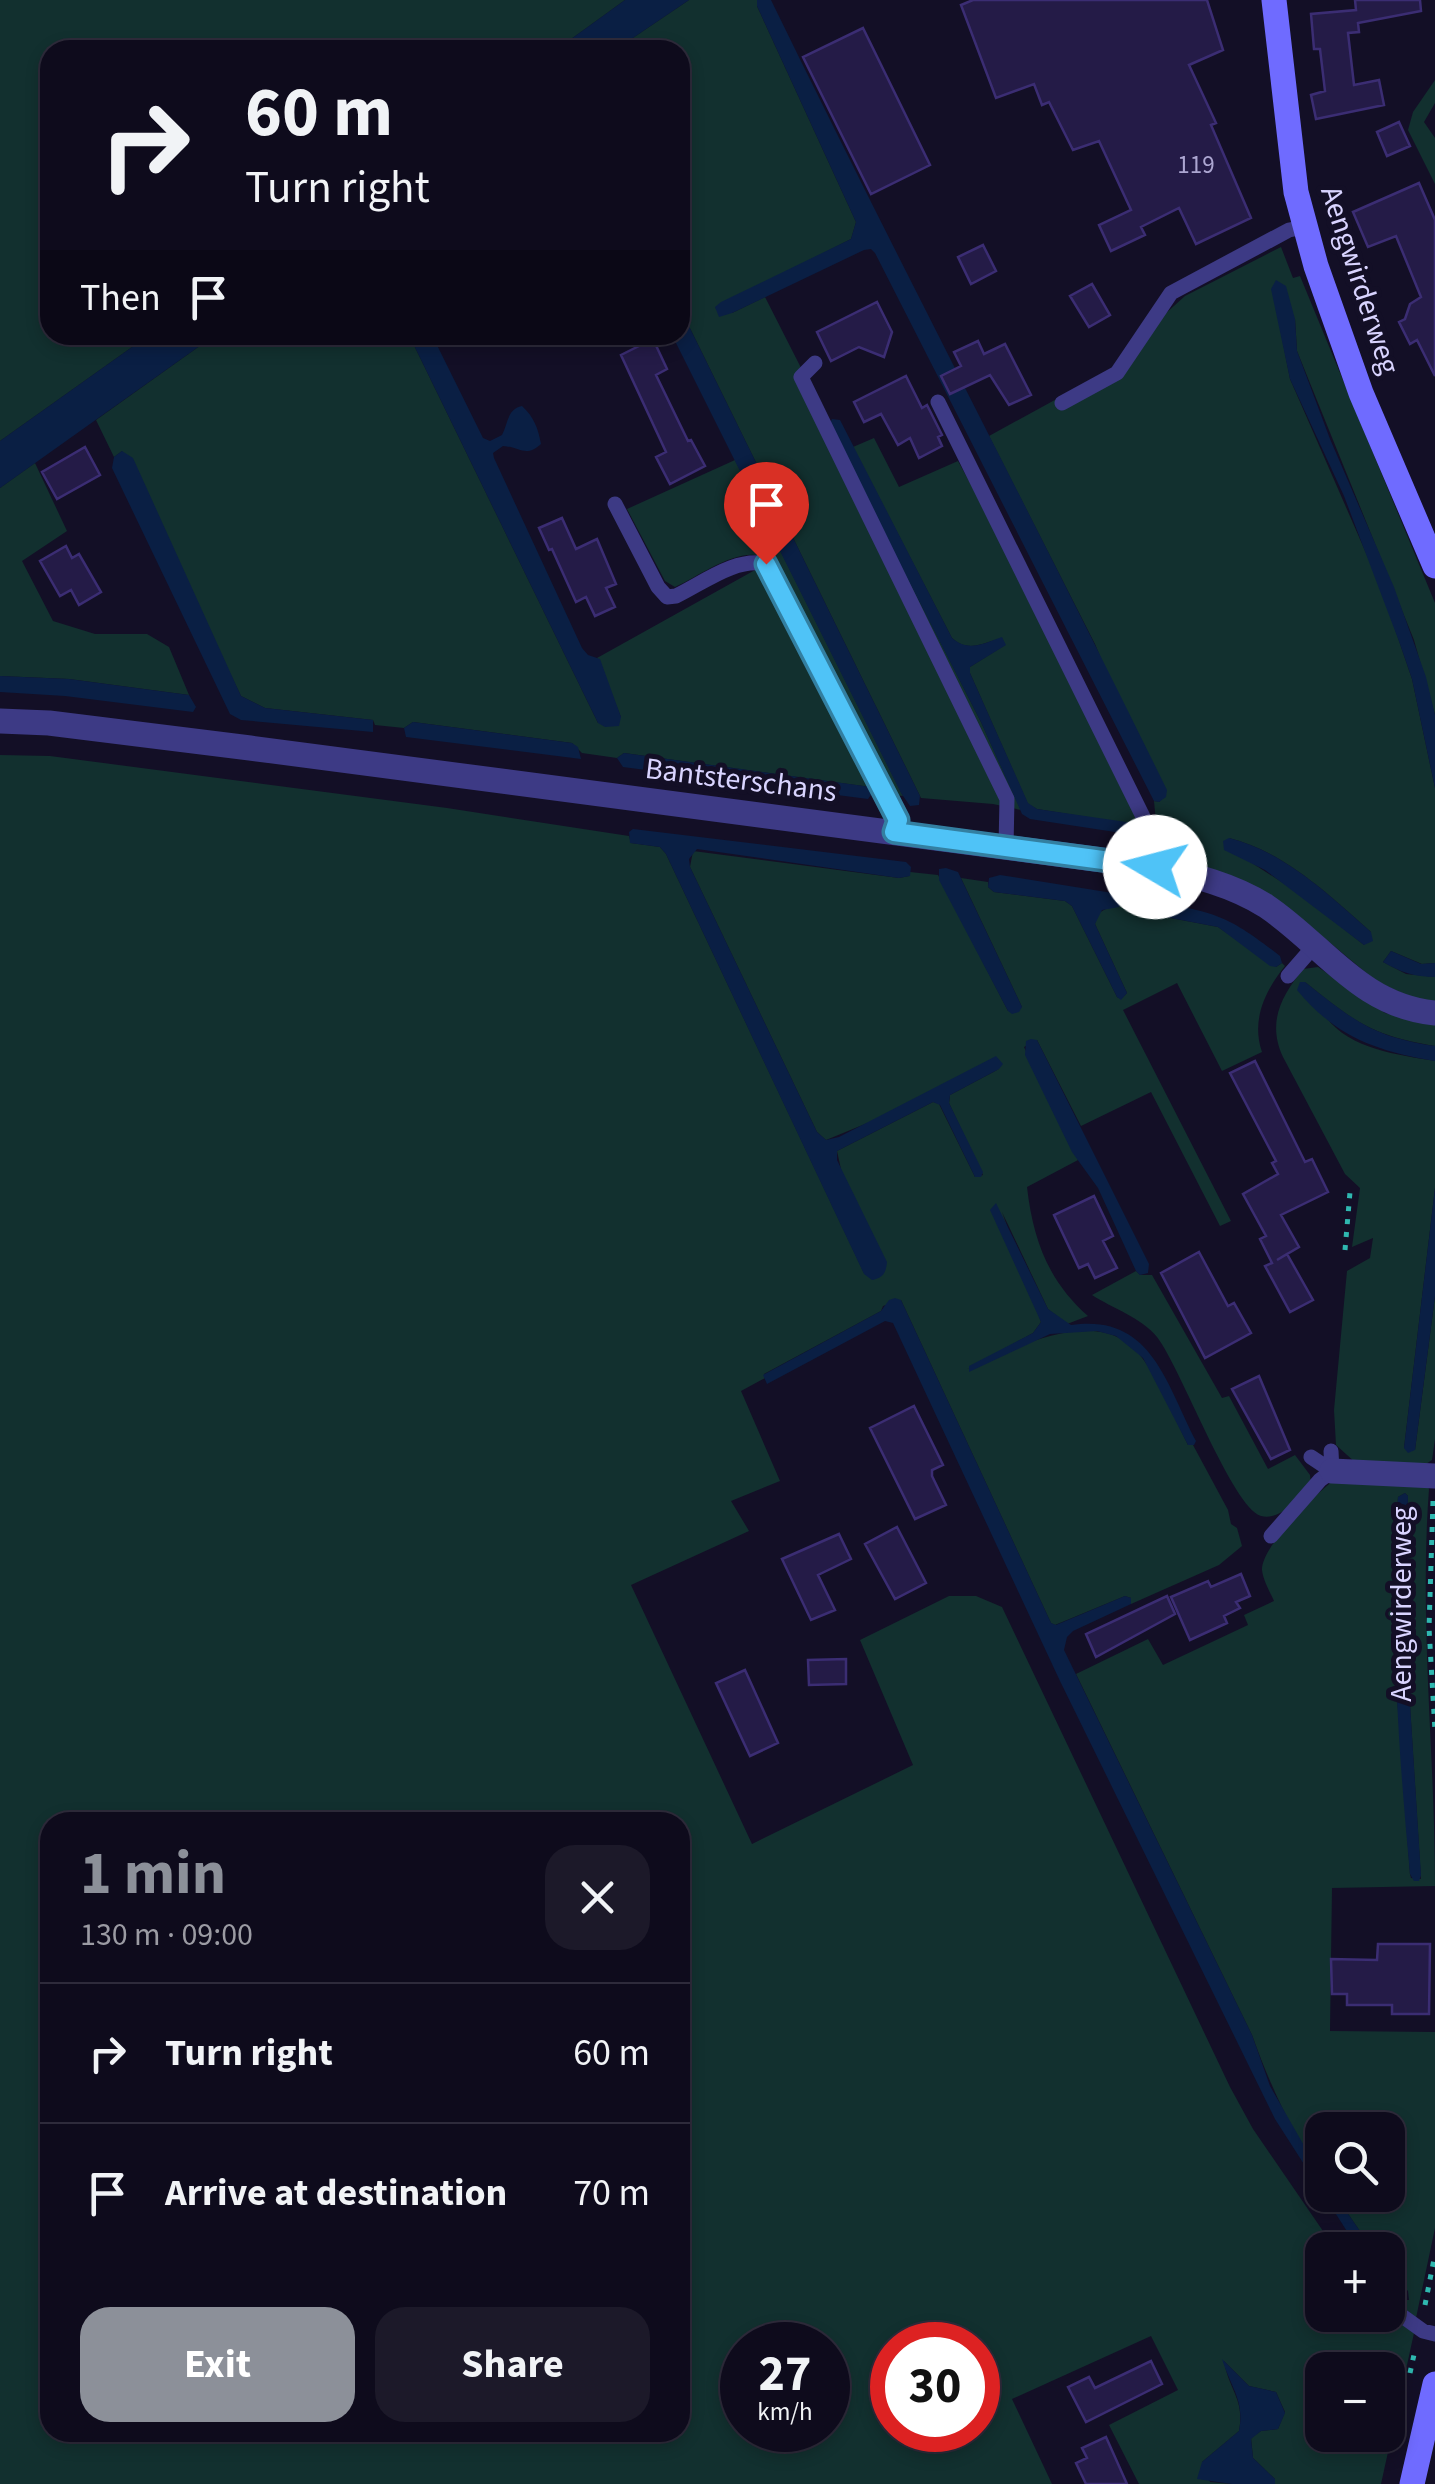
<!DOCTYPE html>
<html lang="en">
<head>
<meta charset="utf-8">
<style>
  :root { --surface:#0e0b1c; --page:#1c1929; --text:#f1f3f6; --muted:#9b9ba3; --line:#2e2b3b; --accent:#8c9099 }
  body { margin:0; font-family:"Source Sans 3",sans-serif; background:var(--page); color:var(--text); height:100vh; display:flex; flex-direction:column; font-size:38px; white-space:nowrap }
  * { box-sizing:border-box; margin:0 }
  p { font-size:32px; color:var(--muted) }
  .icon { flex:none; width:55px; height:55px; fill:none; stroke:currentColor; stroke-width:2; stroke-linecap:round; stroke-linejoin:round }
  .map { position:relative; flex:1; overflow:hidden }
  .drawer { position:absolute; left:40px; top:1812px; width:650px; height:630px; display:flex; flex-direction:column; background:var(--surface); border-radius:30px; box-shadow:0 5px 15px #0003,0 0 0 2px var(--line) }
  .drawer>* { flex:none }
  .hud { position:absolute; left:40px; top:40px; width:650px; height:305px; border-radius:30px; box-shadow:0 5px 15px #0003,0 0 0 2px var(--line); background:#0e0b1c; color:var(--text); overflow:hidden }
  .fabs { position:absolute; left:1305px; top:2112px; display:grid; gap:20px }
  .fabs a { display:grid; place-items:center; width:100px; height:100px; border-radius:20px; background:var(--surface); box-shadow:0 5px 15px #0003,0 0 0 2px var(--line); font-size:50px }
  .speed { position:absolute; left:720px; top:2322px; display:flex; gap:20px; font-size:50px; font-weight:700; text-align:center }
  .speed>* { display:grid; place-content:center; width:130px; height:130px; border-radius:50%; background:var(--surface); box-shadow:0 5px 15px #0003,0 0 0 2px var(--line); line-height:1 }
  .speed small { font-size:25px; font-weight:400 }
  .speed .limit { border:15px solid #d22; background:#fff; color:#111 }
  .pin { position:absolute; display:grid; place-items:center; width:85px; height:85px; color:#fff; margin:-102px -42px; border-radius:50% 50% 50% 0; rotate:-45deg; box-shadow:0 0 10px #0007 }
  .pin .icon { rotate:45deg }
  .me { position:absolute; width:110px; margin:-55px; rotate:278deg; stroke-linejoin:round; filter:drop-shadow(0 0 8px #0008) }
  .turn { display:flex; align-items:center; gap:35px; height:210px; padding:0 40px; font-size:45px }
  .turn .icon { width:130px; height:130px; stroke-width:2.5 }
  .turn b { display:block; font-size:70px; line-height:85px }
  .then { display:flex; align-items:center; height:95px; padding:0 40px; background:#0003; gap:20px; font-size:38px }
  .round { display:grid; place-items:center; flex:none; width:105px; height:105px; border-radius:30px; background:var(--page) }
  .head { display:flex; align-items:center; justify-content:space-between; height:170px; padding:0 40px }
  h1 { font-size:60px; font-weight:700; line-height:75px; color:var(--accent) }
  .action { display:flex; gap:20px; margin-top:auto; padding:20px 40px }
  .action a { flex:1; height:115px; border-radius:30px; background:var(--accent); color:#fff; font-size:40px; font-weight:700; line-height:115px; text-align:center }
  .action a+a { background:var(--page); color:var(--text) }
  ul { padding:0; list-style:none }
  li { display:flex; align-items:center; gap:30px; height:140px; padding:0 40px; border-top:2px solid var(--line) }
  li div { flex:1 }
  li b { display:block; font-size:38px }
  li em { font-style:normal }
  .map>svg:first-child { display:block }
  .green { fill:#12302f; fill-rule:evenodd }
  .water { fill:#0a1f44 }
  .building { fill:#241b47; stroke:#3b2d73; stroke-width:2.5 }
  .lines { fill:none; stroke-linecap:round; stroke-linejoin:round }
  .path { stroke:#2fb8b0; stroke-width:5; stroke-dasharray:5 8; stroke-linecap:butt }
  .lane { stroke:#3d3a85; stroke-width:15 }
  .street { stroke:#3d3a85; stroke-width:25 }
  .secondary { stroke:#6f6bff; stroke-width:25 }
  .route-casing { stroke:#337fa1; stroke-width:25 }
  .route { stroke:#4fc3f7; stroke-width:18 }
  .labels { text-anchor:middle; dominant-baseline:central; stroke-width:10; stroke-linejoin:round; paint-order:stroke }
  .number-label { font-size:25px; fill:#aca6d1 }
  .street-label { font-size:30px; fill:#d9d4ff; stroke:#130f26 }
</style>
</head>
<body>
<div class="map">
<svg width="1435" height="2484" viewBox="0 0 1435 2484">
  <rect width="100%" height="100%" fill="#130f26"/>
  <path class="green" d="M 0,0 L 625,0 L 556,50 L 50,50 L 50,335 L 149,335 L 0,441 Z
    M 689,0 L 757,0 L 757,6 L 856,222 L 851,239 L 715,308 L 732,313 L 765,297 L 981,722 L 1021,810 L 993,804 L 921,798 L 680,308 L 680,50 L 615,50 Z
    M 1435,80 L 1435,103 L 1424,122 L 1435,138 L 1435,184 L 1408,130 L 1413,112 Z
    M 1281,247 L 1293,278 L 1300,276 L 1435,603 L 1435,715 L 1414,640 L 1297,351 L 1295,319 L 1278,318 L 1290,379 L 1380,585 L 1412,679 L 1435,788 L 1435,963 L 1422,964 L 1391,951 L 1383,962 L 1406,974 L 1435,977 L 1435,1001 L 1417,1000 L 1376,981 L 1310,926 L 1169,860 C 1157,842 1156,822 1154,801 L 1160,802 L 1095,644 L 989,436 L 1135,356 L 1165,314 L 1185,296 ZM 1229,838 C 1285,852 1329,895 1371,932 L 1364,945 L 1297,892 L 1252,863 Z
    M 215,335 L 409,335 L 598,723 L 621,717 L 597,658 L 755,570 L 763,571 L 880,793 L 873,792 L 870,787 L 624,753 L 617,758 L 582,753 L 572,743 L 413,722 L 404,728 L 375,725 L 373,720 L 265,708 L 241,696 L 122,451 L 114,457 L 96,420 Z
    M 874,438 L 899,487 L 958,461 L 1037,605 L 1140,816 L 1137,825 L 1037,809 L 1028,804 L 970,673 L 970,667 L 1005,645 L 1002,638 C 983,643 968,653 952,638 L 853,447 Z
    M 735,460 L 903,796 L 893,795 L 770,560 C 743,542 702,575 675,587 L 665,581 L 627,509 Z
    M 35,463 L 67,531 L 22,561 L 53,621 L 95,634 L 147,634 L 169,647 L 189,695 L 69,679 L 0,676 L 0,488 Z
    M 0,755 L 50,756 L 447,808 L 629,836 L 631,843 L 660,847 L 666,854 L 864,1273 L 837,1151 L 933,1102 L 939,1104 L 975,1177 L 983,1175 L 949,1103 L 950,1095 L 999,1069 L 826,1140 L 817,1132 L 690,867 L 693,851 L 899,878 L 909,876 L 910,872 L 938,875 L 1008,1011 L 1022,1007 L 961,878 L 988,882 L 988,887 L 994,892 L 1065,901 L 1072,906 L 1117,997 L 1121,999 L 1127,993 L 1095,924 L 1097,914 L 1123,899 L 1119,894 L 1154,902 L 1149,905 L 1150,914 L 1218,927 L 1276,967 L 1282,963 L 1285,966 C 1265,991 1251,1020 1262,1052 L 1222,1071 L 1177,983 L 1123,1010 L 1231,1221 L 1220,1226 L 1151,1092 L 1081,1126 L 1037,1040 L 1024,1047 L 1078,1160 L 1027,1187 C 1033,1239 1048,1281 1088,1316 L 1067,1324 L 1048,1309 L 1002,1212 L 1041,1322 L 1033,1333 L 967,1369 C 1015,1348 1098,1303 1140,1355 C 1161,1381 1173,1416 1188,1445 L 1193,1445 L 1228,1510 L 1231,1524 L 1237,1528 L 1242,1546 L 1219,1565 L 1131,1604 L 1131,1598 L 1125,1596 L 1055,1625 L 1051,1623 L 901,1300 L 883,1306 L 881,1311 L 764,1374 L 765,1378 L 741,1391 L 780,1481 L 731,1501 L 749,1531 L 631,1585 L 752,1844 L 913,1765 L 860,1640 L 949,1596 L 976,1596 L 1002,1607 L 1230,2087 L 1253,2129 L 1336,2250 L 1322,2250 L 1322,2315 L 1388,2315 L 1388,2311 L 1414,2333 L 1381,2484 L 1275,2484 L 1275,2479 L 1253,2458 L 1251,2438 L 1261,2431 L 1278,2429 L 1285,2412 L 1276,2392 L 1249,2386 L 1224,2361 C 1229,2391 1245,2399 1239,2431 L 1202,2462 L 1210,2482 L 1232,2484 L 1139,2484 L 1109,2425 L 1178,2390 L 1151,2336 L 1012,2399 L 1052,2484 L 0,2484 ZM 50,1822 L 680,1822 L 680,2432 L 50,2432 ZM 742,2345 L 828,2345 L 828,2430 L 742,2430 ZM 892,2345 L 978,2345 L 978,2430 L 892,2430 ZM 1322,2370 L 1388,2370 L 1388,2435 L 1322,2435 Z
    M 1318,967 L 1385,1013 L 1435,1025 L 1435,1046 C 1370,1035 1355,1022 1305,982 C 1312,994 1318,1006 1326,1017 C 1349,1049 1399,1055 1435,1061 L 1435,1188 L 1404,1448 L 1415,1450 L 1435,1296 L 1435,1439 L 1432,1460 L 1423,1466 L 1357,1464 L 1336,1445 L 1334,1410 L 1347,1271 L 1370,1258 L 1373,1238 L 1352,1247 L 1360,1188 L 1345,1174 L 1283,1057 C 1267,1022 1281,997 1303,969 Z
    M 1136,1271 L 1140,1275 L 1152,1275 L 1222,1398 L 1229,1396 L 1268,1469 L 1295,1455 L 1310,1475 L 1311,1484 C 1298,1497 1282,1521 1261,1516 C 1232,1507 1181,1368 1157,1337 C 1142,1318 1112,1308 1092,1295 Z
    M 1337,1478 L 1426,1484 L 1429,1489 C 1419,1622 1435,1753 1435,1886 L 1332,1888 L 1330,2031 L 1435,2032 L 1435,2228 L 1416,2318 L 1402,2306 L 1396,2295 L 1400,2300 L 1409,2300 L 1408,2291 L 1388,2270 L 1388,2250 L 1373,2250 L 1335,2195 L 1388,2195 L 1388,2130 L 1322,2130 L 1322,2177 C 1292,2133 1270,2085 1252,2035 L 1076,1674 L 1148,1639 L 1163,1665 L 1248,1625 L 1244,1615 L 1274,1601 C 1270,1592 1263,1580 1262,1570 C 1261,1546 1318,1491 1337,1478 ZM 1405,1493 L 1408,1496 L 1405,1627 L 1421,1879 L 1411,1878 L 1410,1874 L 1392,1629 L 1398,1497 Z"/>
  <path class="water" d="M 625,0 L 689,0 L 615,50 L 556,50 Z
    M 757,0 L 771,0 C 900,265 1037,525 1167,790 L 1166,797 L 1159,802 L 1154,801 L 875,253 L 871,249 L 864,250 L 732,313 L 719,317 L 715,307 L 721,302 L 851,239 L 856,222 L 757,6 Z
    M 1276,280 L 1286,286 L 1295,319 L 1297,351 L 1330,439 L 1394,587 L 1426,677 L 1435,715 L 1435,788 L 1412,679 L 1400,644 L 1344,496 L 1290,379 L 1271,289 Z
    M 680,308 L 920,796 L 919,805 L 910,806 L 901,793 L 673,337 L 680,335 Z
    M 149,335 L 215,335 L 0,488 L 0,441 Z
    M 409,335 L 432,335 L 483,438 L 490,441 L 502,435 C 508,424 507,409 522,406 C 534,417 538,428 541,444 C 526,458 520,447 503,446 L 493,453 L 494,458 L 582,648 L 588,655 L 600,659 L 621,717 L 619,726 L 605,727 L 598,723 Z
    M 832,419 L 840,420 L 952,638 C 968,652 983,644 1002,637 L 1006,645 L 970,667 L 970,673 L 1028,803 L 1037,809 L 1133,823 L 1134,832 L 1128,834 L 1030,819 L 1022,814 L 981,722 L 829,425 Z
    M 122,451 L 133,458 L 241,696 L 265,708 L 373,720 L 373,732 L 241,720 L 230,714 L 112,468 L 114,457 Z
    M 0,676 L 69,679 L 189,695 L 196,707 L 193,712 L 65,696 L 0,692 Z
    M 413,722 L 572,743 L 578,747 L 581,759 L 406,737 L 404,728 Z
    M 624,753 L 871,787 L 873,792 L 868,799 L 623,767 L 617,758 Z
    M 633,829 L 906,862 L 911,867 L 910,876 L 899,878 L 697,849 L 689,859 L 690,867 L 817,1132 L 826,1140 L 839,1137 L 996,1056 L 1003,1064 L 999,1069 L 950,1095 L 949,1103 L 983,1172 L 981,1177 L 975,1177 L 940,1105 L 933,1102 L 837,1151 L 837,1160 L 887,1262 C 886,1273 883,1278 872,1280 L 864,1274 L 666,854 L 660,847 L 630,843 L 629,832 Z
    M 1229,838 C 1285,852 1329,895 1371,932 L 1373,941 L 1364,945 L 1265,870 L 1224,850 L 1223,841 Z
    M 946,868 L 958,872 L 1022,1007 L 1019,1012 L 1012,1014 L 1008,1011 L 939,880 L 939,869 Z
    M 1000,875 L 1119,894 L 1123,899 L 1119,907 L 1102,910 L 1095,924 L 1127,993 L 1121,1000 L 1117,997 L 1072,906 L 1065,901 L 994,892 L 988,887 L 989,878 Z
    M 1154,902 C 1217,912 1230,917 1280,956 L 1282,963 L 1276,967 L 1270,966 L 1218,927 L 1150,914 L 1149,904 Z
    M 1391,951 L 1421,964 L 1435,963 L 1435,977 C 1415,977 1400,972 1383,962 Z
    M 1300,982 L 1305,982 C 1353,1020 1373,1037 1435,1046 L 1435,1061 C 1376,1051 1336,1037 1297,990 Z
    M 1031,1039 L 1037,1040 L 1149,1264 L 1148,1273 L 1140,1275 L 1136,1271 L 1098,1188 L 1072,1152 L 1025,1055 L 1026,1041 Z
    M 1435,1188 L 1435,1296 L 1415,1450 L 1408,1453 L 1404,1448 Z
    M 996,1203 L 1048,1309 L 1071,1325 C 1151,1313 1166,1383 1196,1441 L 1194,1445 L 1188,1445 L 1143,1358 L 1116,1336 L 1097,1331 L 1050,1334 L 969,1372 L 969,1366 L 1033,1333 L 1041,1322 L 990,1210 Z
    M 895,1298 L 901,1300 L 1051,1623 L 1056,1625 L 1125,1596 L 1131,1598 L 1131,1604 L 1073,1631 L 1067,1637 L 1064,1650 L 1252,2035 L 1270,2086 L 1322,2177 L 1322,2195 L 1335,2195 L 1373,2250 L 1359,2250 L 1275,2119 L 1060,1681 L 893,1323 L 885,1321 L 767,1384 L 763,1375 L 881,1311 L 889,1300 Z
    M 1405,1493 L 1408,1496 L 1405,1627 L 1421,1875 L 1419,1881 L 1414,1881 L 1410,1874 C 1398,1747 1390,1624 1398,1497 Z
    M 1222,2359 L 1249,2386 L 1276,2392 L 1285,2413 L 1278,2429 L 1261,2431 L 1251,2439 L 1253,2458 L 1275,2479 L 1275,2484 L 1232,2484 L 1197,2479 L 1202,2462 L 1239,2431 C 1245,2401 1231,2388 1222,2359 Z"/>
  <path class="building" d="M 973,0 L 1207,0 L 1223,50 L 1189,65 L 1216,123 L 1211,125 L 1251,218 L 1196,244 L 1179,208 L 1141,227 L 1145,235 L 1111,251 L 1099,225 L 1131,210 L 1099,141 L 1073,150 L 1049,102 L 1042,105 L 1034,84 L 996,98 L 961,5 Z
    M 1355,0 L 1420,0 L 1421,11 L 1358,23 L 1359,32 L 1348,33 L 1354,85 L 1379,80 L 1384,105 L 1316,119 L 1311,95 L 1325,91 L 1320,49 L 1314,49 L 1311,14 L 1356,10 Z
    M 863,28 L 930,165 L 871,194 L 803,57 Z
    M 1399,122 L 1410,146 L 1387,156 L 1377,132 Z
    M 1419,183 L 1435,220 L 1435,376 L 1417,340 L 1410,344 L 1399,322 L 1405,319 L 1410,304 L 1421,297 L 1396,236 L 1368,247 L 1353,212 Z
    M 983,245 L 996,271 L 971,284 L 958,257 Z
    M 1092,284 L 1110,315 L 1089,327 L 1070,296 Z
    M 877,302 L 892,332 L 884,357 L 859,347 L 831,361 L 817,332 Z
    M 653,339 L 667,369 L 656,375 L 688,441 L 691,440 L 705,466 L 670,484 L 656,457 L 666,452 L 621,355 Z
    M 978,341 L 984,354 L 1005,344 L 1031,395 L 1009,405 L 990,375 L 950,394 L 941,376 L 961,366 L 954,352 Z
    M 906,376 L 922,408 L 927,405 L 942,435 L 938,437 L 942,446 L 919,458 L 910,438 L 898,445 L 881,414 L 864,422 L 854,402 Z
    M 85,447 L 100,475 L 57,499 L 42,472 Z
    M 562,518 L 576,549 L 597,539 L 616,584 L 606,588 L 615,607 L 595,616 L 586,597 L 576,602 L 552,549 L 549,550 L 539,528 Z
    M 66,546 L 72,558 L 79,554 L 101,592 L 79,605 L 71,590 L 60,596 L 40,561 Z
    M 1255,1061 L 1305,1162 L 1312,1159 L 1328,1192 L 1281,1215 L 1299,1247 L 1277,1260 L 1287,1254 L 1313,1300 L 1290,1312 L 1265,1266 L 1272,1263 L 1260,1239 L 1266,1236 L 1243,1194 L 1278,1174 L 1272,1163 L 1276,1161 L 1230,1073 Z
    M 1094,1196 L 1113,1236 L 1103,1241 L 1117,1268 L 1095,1278 L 1088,1264 L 1079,1268 L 1054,1215 Z
    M 1199,1252 L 1228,1306 L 1234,1303 L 1251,1333 L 1205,1358 L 1161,1273 Z
    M 1259,1376 L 1290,1450 L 1271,1459 L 1232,1389 Z
    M 914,1406 L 943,1465 L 932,1470 L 932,1476 L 946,1505 L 915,1519 L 870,1428 Z
    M 897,1527 L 926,1583 L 895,1599 L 865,1544 Z
    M 839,1534 L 851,1559 L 818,1575 L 835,1610 L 811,1620 L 782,1559 Z
    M 1241,1574 L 1250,1596 L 1236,1602 L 1240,1608 L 1224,1616 L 1227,1623 L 1190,1640 L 1171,1597 L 1208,1581 L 1211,1587 Z
    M 1167,1596 L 1175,1614 L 1096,1657 L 1086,1634 Z
    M 846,1659 L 846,1684 L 809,1685 L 808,1660 Z
    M 745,1670 L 778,1743 L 750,1756 L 716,1683 Z
    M 1378,1944 L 1430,1944 L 1429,2014 L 1392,2014 L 1392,2005 L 1347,2005 L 1347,1994 L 1332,1994 L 1331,1959 L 1377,1960 Z
    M 1151,2361 L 1162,2384 L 1086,2422 L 1068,2387 L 1089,2377 L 1095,2388 Z
    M 1106,2437 L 1127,2484 L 1086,2484 L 1076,2463 L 1087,2458 L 1082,2448 Z"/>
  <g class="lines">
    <path class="path" d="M 1345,1250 L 1350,1192
      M 1433,1501 L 1429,1628 L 1435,1731
      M 1425,2305 L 1435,2254
      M 1410,2373 L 1415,2350"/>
    <path class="lane" d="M 815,363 L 801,377 L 1007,799 L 1006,847
      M 938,402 L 1155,841 L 1155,867
      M 1062,403 L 1117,373 L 1171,293 L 1289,230 L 1305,227
      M 615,504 L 658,587 L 667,597 L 676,596 C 703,583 736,557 766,564 L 898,820 L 893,833
      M 1288,976 L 1315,945
      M 1311,1457 L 1332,1471 L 1331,1451
      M 1271,1536 L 1320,1480 L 1332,1471
      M 1398,2313 L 1423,2331 L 1435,2334"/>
    <path class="street" d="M 0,721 L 49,723 L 250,748 L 1155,867 C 1193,875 1233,885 1266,906 C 1324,945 1360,1006 1435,1013
      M 1332,1471 L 1435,1476"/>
    <path class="secondary" d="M 1274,0 L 1296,192 L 1316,266 L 1361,393 L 1435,566
      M 1412,2484 L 1435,2384"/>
  </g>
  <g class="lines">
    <defs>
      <path id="route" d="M 766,564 L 898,820 L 894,832 L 1155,867"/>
    </defs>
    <use href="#route" class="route-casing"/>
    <use href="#route" class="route"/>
  </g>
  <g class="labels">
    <g class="number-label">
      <text x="1196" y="165">119</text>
    </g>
    <g class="street-label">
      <text transform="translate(1360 280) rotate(72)">Aengwirderweg</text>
      <text transform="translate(741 780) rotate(7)">Bantsterschans</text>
      <text transform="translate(1401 1604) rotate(-90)">Aengwirderweg</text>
    </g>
  </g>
</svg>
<div class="fabs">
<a><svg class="icon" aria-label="search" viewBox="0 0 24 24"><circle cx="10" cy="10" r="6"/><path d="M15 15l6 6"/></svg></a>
<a>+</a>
<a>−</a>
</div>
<div class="speed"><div>27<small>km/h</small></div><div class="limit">30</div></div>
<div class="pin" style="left:766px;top:564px;background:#d93025"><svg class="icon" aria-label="arrive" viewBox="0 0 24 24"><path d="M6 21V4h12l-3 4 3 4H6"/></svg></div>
<svg class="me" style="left:1155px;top:867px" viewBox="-20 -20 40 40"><circle r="19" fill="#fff"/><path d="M0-13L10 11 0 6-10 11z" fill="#4fc3f7"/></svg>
<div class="hud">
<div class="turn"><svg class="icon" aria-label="right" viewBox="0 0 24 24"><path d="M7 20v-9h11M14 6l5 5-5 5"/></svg><div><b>60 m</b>Turn right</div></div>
<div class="then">Then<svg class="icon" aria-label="arrive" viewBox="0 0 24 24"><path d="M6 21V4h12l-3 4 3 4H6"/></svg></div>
</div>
<section class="drawer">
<div class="head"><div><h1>1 min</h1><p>130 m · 09:00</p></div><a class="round"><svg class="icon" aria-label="close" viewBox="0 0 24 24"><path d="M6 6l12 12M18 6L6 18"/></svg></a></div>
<ul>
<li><svg class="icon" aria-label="right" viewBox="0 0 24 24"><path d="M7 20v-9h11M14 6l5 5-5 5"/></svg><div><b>Turn right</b></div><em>60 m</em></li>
<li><svg class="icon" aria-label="arrive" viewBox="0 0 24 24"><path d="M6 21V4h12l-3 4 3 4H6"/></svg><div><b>Arrive at destination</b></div><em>70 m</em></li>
</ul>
<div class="action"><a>Exit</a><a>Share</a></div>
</section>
</div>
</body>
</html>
